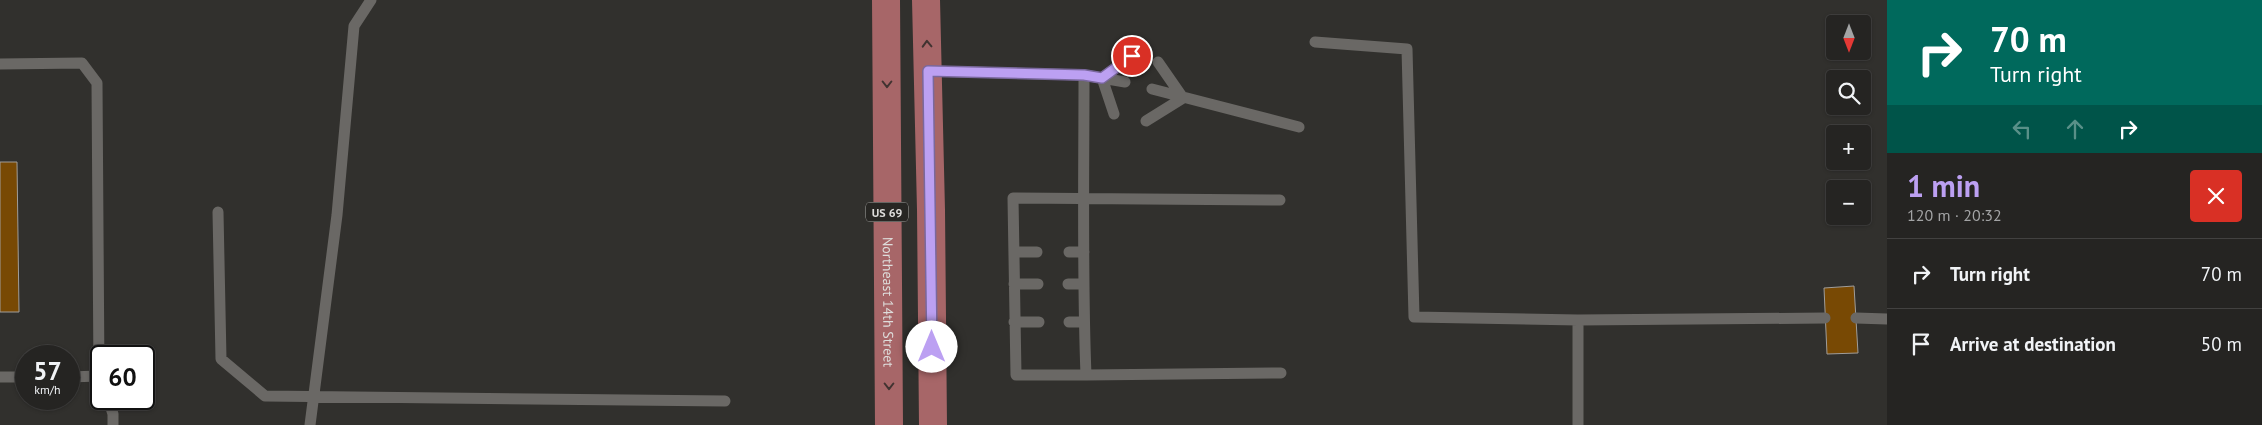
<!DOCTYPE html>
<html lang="en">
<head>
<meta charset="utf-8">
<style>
  :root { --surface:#252422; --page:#2d2c2a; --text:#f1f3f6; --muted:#a3a4a5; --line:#424140; --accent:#bca0f2 }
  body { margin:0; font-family:"PT Sans",sans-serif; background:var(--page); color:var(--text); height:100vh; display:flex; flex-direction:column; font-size:19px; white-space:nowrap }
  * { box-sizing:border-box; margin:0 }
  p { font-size:16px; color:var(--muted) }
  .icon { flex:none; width:28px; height:28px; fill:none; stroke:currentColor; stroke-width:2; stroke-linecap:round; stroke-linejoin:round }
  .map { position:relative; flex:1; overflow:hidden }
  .panel { display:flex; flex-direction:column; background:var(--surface); width:375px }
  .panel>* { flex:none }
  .banner { background:#00695c; color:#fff; overflow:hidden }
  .needle { width:32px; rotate:180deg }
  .buttons { position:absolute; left:1826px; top:15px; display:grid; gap:10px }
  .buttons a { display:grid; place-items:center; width:45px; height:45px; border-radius:5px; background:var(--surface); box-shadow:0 1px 4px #0004,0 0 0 1px var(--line); font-size:25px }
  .speed { position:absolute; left:15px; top:345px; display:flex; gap:10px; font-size:25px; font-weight:700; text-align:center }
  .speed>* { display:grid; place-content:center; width:65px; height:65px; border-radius:50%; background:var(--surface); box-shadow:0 1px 4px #0004,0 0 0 1px var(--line); line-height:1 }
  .speed small { font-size:12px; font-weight:400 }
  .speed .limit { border:2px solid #111; border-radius:8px; background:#fff; color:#111 }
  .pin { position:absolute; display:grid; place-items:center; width:42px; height:42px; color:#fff; margin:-21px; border:2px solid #fff; border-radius:50%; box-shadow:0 1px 5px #0007 }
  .me { position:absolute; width:55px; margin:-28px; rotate:0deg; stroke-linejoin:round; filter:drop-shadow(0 0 4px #0008) }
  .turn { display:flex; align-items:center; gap:18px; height:105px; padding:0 20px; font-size:22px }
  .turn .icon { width:65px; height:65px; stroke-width:2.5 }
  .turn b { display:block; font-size:35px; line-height:42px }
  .lanes { display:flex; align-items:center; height:48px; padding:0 20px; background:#0003; justify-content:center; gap:25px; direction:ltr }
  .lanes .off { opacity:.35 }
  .round { display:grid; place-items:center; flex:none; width:52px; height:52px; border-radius:5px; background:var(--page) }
  .head { display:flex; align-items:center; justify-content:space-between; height:85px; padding:0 20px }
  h1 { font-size:30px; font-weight:600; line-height:38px; color:var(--accent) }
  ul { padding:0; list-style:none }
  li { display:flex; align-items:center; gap:15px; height:70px; padding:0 20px; border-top:1px solid var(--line) }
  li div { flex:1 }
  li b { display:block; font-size:19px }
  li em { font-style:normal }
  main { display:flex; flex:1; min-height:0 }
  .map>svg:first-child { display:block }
  .building { fill:#784904; stroke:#a09d9a }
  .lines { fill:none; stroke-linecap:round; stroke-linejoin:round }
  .lane { stroke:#6a6865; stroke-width:11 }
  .primary { stroke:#a76668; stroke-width:28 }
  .oneway { stroke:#413331 }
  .route-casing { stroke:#7a689d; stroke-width:12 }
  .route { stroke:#bca0f2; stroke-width:9 }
  .labels { text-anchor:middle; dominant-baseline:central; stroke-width:4; stroke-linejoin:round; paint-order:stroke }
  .shield { fill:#272623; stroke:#a7a6a4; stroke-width:1 }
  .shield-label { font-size:12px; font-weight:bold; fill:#dedddb }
  .street-label { font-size:14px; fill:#dedddb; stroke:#272623 }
</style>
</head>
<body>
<main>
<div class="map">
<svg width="1887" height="425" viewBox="0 0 1887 425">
  <rect width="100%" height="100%" fill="#31302d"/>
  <path class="building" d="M 0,162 L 17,162 L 19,312 L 0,312 Z
    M 1854,286 L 1858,353 L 1827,354 L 1824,288 Z"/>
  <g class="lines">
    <path class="lane" d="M 1315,42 L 1407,49 L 1414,317 L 1578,320
      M 0,64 L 82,63 L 97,83 L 99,376 L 101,382
      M 928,71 L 1084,75 L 1125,82
      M 1084,75 C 1084,175 1082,275 1086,375 L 1016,375 L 1013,198 L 1280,200
      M 1152,89 L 1299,127
      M 1114,114 L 1102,78 L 1132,56
      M 1146,121 L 1183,98 L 1158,62
      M 218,212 L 221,359 L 265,396 L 725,401
      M 1014,252 L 1037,252
      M 1069,252 L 1084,252
      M 1014,284 L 1038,284
      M 1068,284 L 1084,284
      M 1856,318 L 1887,319
      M 1014,322 L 1039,322
      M 1069,322 L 1084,322
      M 1086,375 L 1281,373
      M 0,377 L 26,377
      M 69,377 L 99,376
      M 108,399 L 113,414 L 113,425
      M 310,425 L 337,215 L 354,26 L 371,0
      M 1578,425 L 1578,320 L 1825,318"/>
    <g class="primary">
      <path id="s1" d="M 886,0 L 889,425"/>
      <path d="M 926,0 L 931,210 L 933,425"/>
    </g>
  </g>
  <defs><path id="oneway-chevron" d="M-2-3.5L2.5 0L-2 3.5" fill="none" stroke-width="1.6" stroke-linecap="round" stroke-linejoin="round" transform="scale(1.25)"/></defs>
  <g class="oneway">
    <use href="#oneway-chevron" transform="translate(927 44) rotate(-92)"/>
    <use href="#oneway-chevron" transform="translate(887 84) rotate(90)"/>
    <use href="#oneway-chevron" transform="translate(889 386) rotate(90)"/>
  </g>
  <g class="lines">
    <defs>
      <path id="route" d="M 932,347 L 928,71 L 1084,75 L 1102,78 L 1132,56"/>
    </defs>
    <use href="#route" class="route-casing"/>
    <use href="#route" class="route"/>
  </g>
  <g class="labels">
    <rect class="shield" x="866" y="202.5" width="42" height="19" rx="4"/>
    <g class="shield-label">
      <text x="887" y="212">US 69</text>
    </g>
    <g class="street-label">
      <text stroke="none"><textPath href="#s1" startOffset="302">Northeast 14th Street</textPath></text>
    </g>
  </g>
</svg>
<div class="buttons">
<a><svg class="needle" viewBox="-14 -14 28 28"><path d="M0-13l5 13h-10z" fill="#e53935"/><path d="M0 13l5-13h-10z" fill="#a3a4a5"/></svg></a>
<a><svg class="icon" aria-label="search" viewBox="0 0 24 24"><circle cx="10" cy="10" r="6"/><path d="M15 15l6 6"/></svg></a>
<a>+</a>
<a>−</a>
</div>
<div class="speed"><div>57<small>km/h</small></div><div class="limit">60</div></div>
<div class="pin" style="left:1132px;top:56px;background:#d93025"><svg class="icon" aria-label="arrive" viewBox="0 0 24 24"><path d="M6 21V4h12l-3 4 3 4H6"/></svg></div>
<svg class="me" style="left:932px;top:347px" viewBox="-20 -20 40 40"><circle r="19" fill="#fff"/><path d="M0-13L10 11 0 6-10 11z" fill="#bca0f2"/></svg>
</div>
<section class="panel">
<div class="banner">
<div class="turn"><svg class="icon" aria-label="right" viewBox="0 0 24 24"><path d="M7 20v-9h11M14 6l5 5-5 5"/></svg><div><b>70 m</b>Turn right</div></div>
<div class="lanes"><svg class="icon off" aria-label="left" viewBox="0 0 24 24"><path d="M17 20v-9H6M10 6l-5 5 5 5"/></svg><svg class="icon off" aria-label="ahead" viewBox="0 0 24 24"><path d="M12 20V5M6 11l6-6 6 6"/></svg><svg class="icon" aria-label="right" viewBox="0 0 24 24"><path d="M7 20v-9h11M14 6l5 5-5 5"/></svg></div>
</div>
<div class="head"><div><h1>1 min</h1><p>120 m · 20:32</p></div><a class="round" style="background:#d93025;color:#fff"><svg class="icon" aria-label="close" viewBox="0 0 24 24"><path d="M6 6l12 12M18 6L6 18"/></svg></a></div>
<ul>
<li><svg class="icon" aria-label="right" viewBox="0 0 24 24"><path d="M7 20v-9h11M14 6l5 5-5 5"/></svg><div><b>Turn right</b></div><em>70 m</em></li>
<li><svg class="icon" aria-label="arrive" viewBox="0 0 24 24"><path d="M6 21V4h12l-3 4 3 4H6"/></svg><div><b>Arrive at destination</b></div><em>50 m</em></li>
</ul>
</section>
</main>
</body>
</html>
